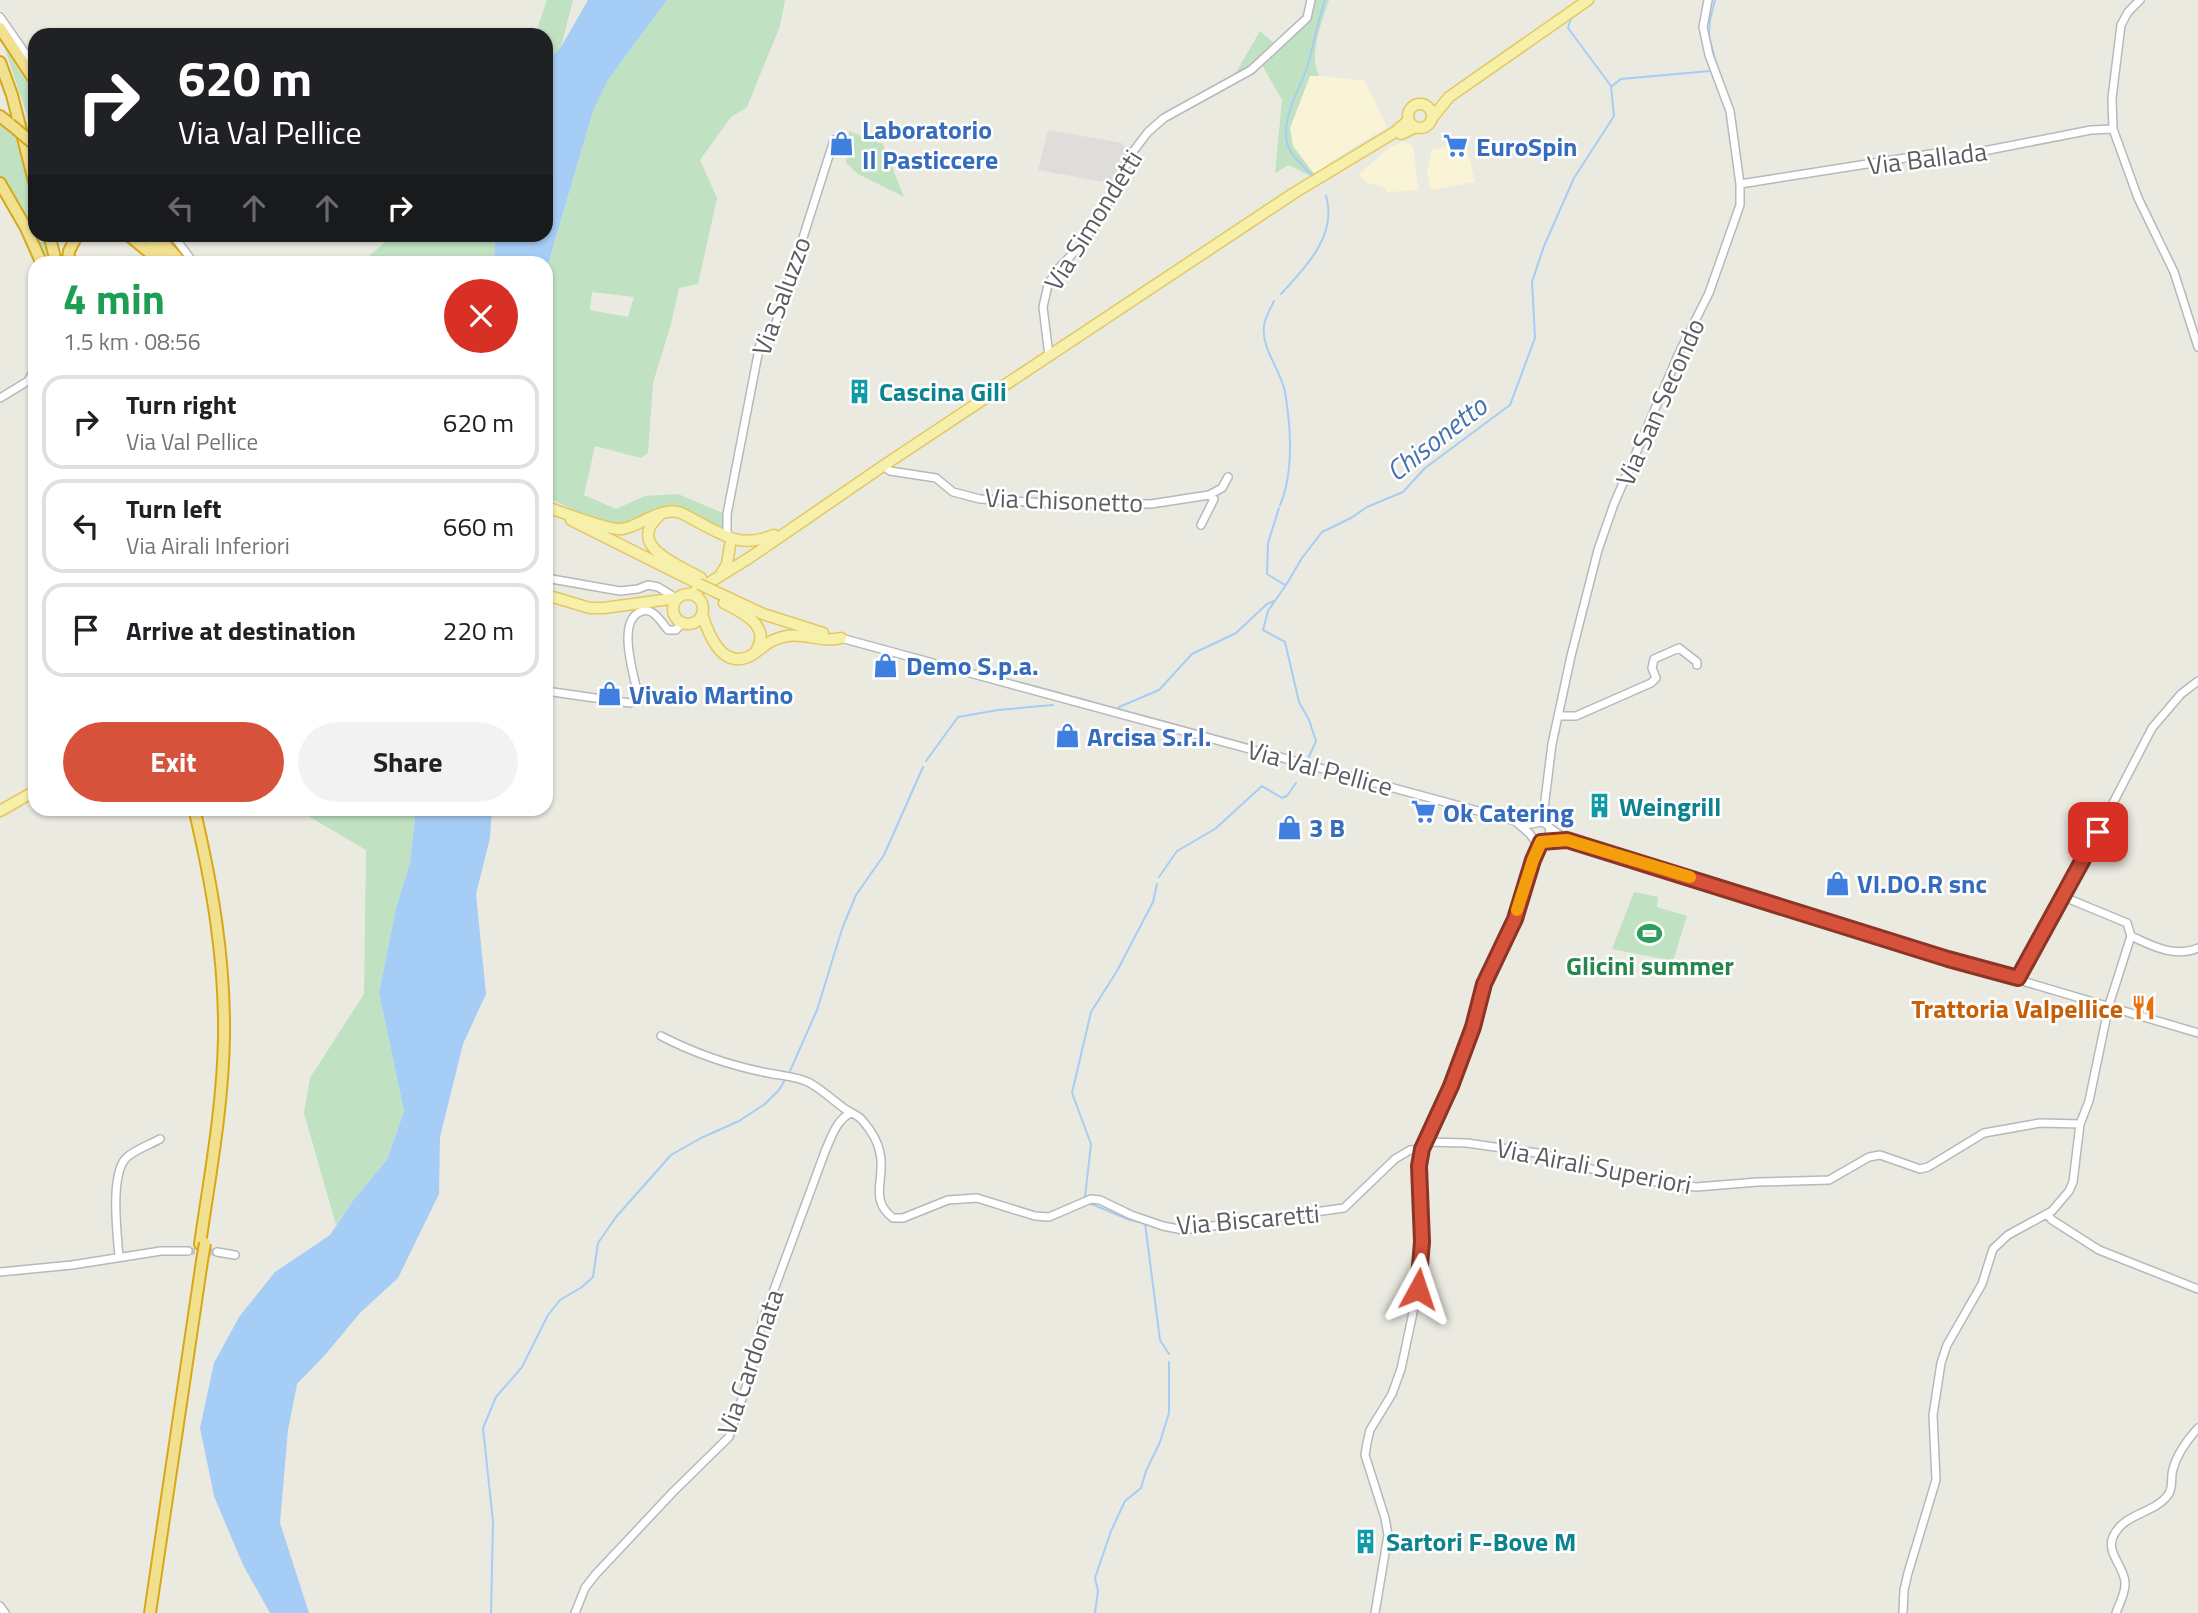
<!DOCTYPE html>
<html lang="en">
<head>
<meta charset="utf-8">
<style>
  :root { --surface:#fff; --page:#f2f2f2; --text:#202124; --muted:#757577; --line:#e0e0e0; --accent:#d7523b }
  body { margin:0; font-family:"Titillium Web",sans-serif; background:var(--page); color:var(--text); height:100vh; display:flex; flex-direction:column; font-size:26px; white-space:nowrap }
  * { box-sizing:border-box; margin:0 }
  p { font-size:23px; color:var(--muted) }
  .icon { flex:none; width:38px; height:38px; fill:none; stroke:currentColor; stroke-width:2; stroke-linecap:round; stroke-linejoin:round }
  .map { position:relative; flex:1; overflow:hidden }
  .details { position:absolute; left:28px; top:256px; width:525px; height:560px; display:flex; flex-direction:column; background:var(--surface); border-radius:21px; box-shadow:0 2px 5px #0004 }
  .details>* { flex:none }
  .hud { position:absolute; left:28px; top:28px; width:525px; height:214px; border-radius:21px; box-shadow:0 2px 5px #0004; background:#202124; color:#fff; overflow:hidden }
  .pin { position:absolute; display:grid; place-items:center; width:60px; height:60px; color:#fff; margin:-30px; border-radius:14px; box-shadow:0 4px 10px #0006 }
  .me { position:absolute; width:77px; margin:-38px; rotate:5deg; stroke-linejoin:round; filter:drop-shadow(0 0 5px #0008) }
  .turn { display:flex; align-items:center; gap:24px; height:147px; padding:0 35px; font-size:32px }
  .turn .icon { width:91px; height:91px; stroke-width:2.5 }
  .turn b { display:block; font-size:49px; line-height:60px }
  .lanes { display:flex; align-items:center; height:66px; padding:0 35px; background:#0003; justify-content:center; gap:35px; direction:ltr }
  .lanes .off { opacity:.35 }
  .round { display:grid; place-items:center; flex:none; width:74px; height:74px; border-radius:37px; background:var(--page) }
  .overview { display:flex; align-items:center; justify-content:space-between; height:119px; padding:0 35px }
  h1 { font-size:42px; font-weight:700; line-height:52px; color:#1e9e55 }
  .button { display:flex; gap:14px; margin-top:auto; padding:14px 35px }
  .button a { flex:1; height:80px; border-radius:42px; background:var(--accent); color:#fff; font-size:28px; font-weight:700; line-height:80px; text-align:center }
  .button a+a { background:var(--page); color:var(--text) }
  ul { padding:0; list-style:none }
  li { display:flex; align-items:center; gap:21px; height:94px; margin:0 14px 10px; padding:0 21px; border:4px solid var(--line); border-radius:21px }
  li div { flex:1 }
  li b { display:block; font-size:26px }
  li em { font-style:normal }
  .map>svg:first-child { display:block }
  .commercial { fill:#faf4d7 }
  .industrial { fill:#dfddd9 }
  .green { fill:#c0e1c2; fill-rule:evenodd }
  .water { fill:#a6cdf6 }
  .lines { fill:none; stroke-linecap:round; stroke-linejoin:round }
  .stream { stroke:#a6cdf6; stroke-width:2 }
  .minor-tunnel { stroke:#c7c6c1; stroke-width:7; stroke-dasharray:7 3.5; stroke-linecap:butt }
  .minor-casing { stroke:#b7b8bd; stroke-width:10 }
  .major-casing { stroke:#e3c862; stroke-width:13 }
  .highway-casing { stroke:#d7a816; stroke-width:14 }
  .minor { stroke:#fff; stroke-width:7 }
  .major { stroke:#f7f0ab; stroke-width:10 }
  .highway { stroke:#f2e091; stroke-width:10 }
  .major-bridge-casing { stroke:#e3c862; stroke-width:13; stroke-linecap:butt }
  .highway-bridge-casing { stroke:#d7a816; stroke-width:14; stroke-linecap:butt }
  .major-bridge { stroke:#f7f0ab; stroke-width:10 }
  .highway-bridge { stroke:#f2e091; stroke-width:10 }
  .route-casing { stroke:#8c3526; stroke-width:18 }
  .route { stroke:#d7523b; stroke-width:12 }
  .slow { stroke:#f59e0b; stroke-width:12 }
  .labels { text-anchor:middle; dominant-baseline:central; stroke-width:5; stroke-linejoin:round; paint-order:stroke }
  .shop-label { font-size:26px; font-weight:bold; fill:#366cbe; stroke:#fff; text-anchor:start }
  .street-label { font-size:26px; fill:#5a5c61; stroke:#fff }
  .culture-label { font-size:26px; font-weight:bold; fill:#0d838f; stroke:#fff; text-anchor:start }
  .leisure-label { font-size:26px; font-weight:bold; fill:#27864d; stroke:#fff }
  .food-label { font-size:26px; font-weight:bold; fill:#c56008; stroke:#fff; text-anchor:end }
  .water-label { font-size:28px; font-style:italic; fill:#4973ae; stroke:#fff }
</style>
</head>
<body>
<div class="map">
<svg width="2198" height="1613" viewBox="0 0 2198 1613">
  <rect width="100%" height="100%" fill="#ebeae1"/>
  <path class="commercial" d="M 1310,75 L 1365,81 L 1387,127 L 1330,162 L 1327,169 L 1315,175 L 1293,146 L 1290,128 Z
    M 1404,141 L 1410,144 L 1414,149 L 1418,190 L 1387,192 L 1386,188 L 1365,182 L 1359,174 L 1389,148 Z
    M 1466,142 L 1475,182 L 1431,190 L 1427,173 L 1432,150 Z"/>
  <path class="industrial" d="M 1048,130 L 1122,143 L 1128,153 L 1115,184 L 1038,170 Z"/>
  <path class="green" d="M 547,0 L 573,0 L 561,47 L 546,63 L 546,35 L 535,35 Z
    M 667,0 L 785,0 L 780,26 L 747,107 L 731,117 L 700,160 L 717,198 L 698,284 L 679,288 L 671,324 L 653,383 L 648,453 L 641,458 L 595,446 L 584,495 L 616,509 L 645,496 L 678,494 L 725,514 L 721,529 L 674,505 L 654,509 L 625,524 L 603,523 L 546,497 L 546,273 L 593,111 L 608,80 ZM 592,292 L 634,297 L 628,317 L 590,310 Z
    M 1313,0 L 1329,0 C 1322,22 1308,54 1319,76 L 1310,76 L 1290,128 L 1293,146 L 1315,175 L 1310,176 L 1289,165 L 1275,173 L 1282,100 L 1261,63 L 1306,24 Z
    M 1260,31 L 1275,44 L 1248,69 L 1234,76 Z
    M 5,49 L 35,94 L 35,135 L 33,133 Z
    M 0,125 L 15,137 L 35,205 L 35,234 L 43,235 L 50,262 L 46,262 L 0,175 Z
    M 849,131 L 883,144 L 904,197 L 858,174 L 846,163 Z
    M 393,235 L 495,235 L 494,262 L 373,262 L 370,255 Z
    M 311,809 L 416,809 L 410,862 L 396,908 L 379,993 L 404,1111 L 387,1160 L 354,1199 L 336,1225 L 304,1113 L 310,1078 L 364,994 L 366,850 L 308,816 Z
    M 1634,892 L 1658,897 L 1657,907 L 1687,916 L 1673,961 L 1612,949 Z"/>
  <path class="water" d="M 588,0 L 667,0 L 608,80 L 593,111 L 546,272 L 546,262 L 494,262 L 495,235 L 546,234 L 546,63 L 561,47 Z
    M 416,809 L 492,809 L 490,838 L 476,894 L 486,994 L 463,1044 L 440,1137 L 439,1194 L 398,1278 L 360,1313 L 325,1355 L 297,1384 L 288,1430 L 280,1523 L 309,1613 L 270,1613 L 243,1565 L 214,1496 L 200,1428 L 214,1363 L 239,1317 L 275,1272 L 330,1235 L 354,1199 L 387,1160 L 404,1111 L 379,993 L 396,908 L 410,862 Z"/>
  <g class="lines">
    <path class="stream" d="M 1715,0 L 1710,20 L 1709,36 L 1717,67
      M 1612,86 L 1621,79 L 1710,71
      M 1314,177 C 1305,167 1290,156 1287,143 C 1281,115 1301,89 1308,64 C 1314,43 1318,21 1325,0
      M 1281,294 C 1305,268 1338,235 1326,196
      M 1274,301 C 1271,308 1265,317 1264,326 C 1261,349 1281,370 1285,392 C 1291,428 1294,472 1280,505
      M 1279,508 L 1268,543 L 1267,574 L 1285,585
      M 1119,707 L 1159,690 L 1192,654 L 1236,633 L 1267,604 L 1274,601
      M 1308,759 L 1316,741 L 1309,720 L 1299,702 L 1285,642 L 1263,630 L 1268,611 L 1286,585 L 1302,558 L 1322,532 L 1351,518 L 1367,507 L 1403,492 L 1425,468 L 1510,405 L 1535,338 L 1532,282 L 1544,246 L 1574,178 L 1614,116 L 1611,86 L 1568,28 L 1571,18
      M 926,761 L 958,717 L 998,710 L 1053,705
      M 1159,877 L 1177,851 L 1215,829 L 1262,786 L 1282,798 L 1287,796 L 1296,783
      M 790,1071 L 817,1010 L 842,929 L 856,895 L 884,855 L 923,767
      M 1085,1197 L 1091,1144 L 1072,1093 L 1091,1012 L 1117,971 L 1153,902 L 1157,884
      M 1089,1203 L 1130,1220 L 1145,1223 L 1160,1340 L 1169,1354
      M 491,1613 L 493,1522 L 483,1428 L 496,1397 L 522,1367 L 548,1315 L 560,1300 L 582,1287 L 593,1277 L 598,1243 L 616,1217 L 671,1155 L 701,1138 L 739,1121 L 765,1104 L 779,1090 L 785,1080
      M 1095,1613 L 1098,1591 L 1095,1578 L 1111,1531 L 1125,1501 L 1141,1488 L 1146,1471 L 1160,1442 L 1169,1413 L 1169,1362"/>
    <path class="minor-tunnel" d="M 188,1251 L 217,1252"/>
    <defs>
      <path id="minor" d="M 2140,0 L 2128,12 L 2121,25 L 2112,98 L 2113,129 L 2138,198 L 2174,272 L 2198,347
        M 0,17 L 35,67
        M 1740,184 L 1937,153 L 1958,156 L 2091,130 L 2113,129
        M 172,234 L 193,262
        M 1049,356 L 1043,307 L 1048,285 L 1057,270 L 1080,246 L 1100,219 L 1132,153 L 1148,132 L 1164,118 L 1251,70 L 1307,18 L 1311,0
        M 0,398 L 28,381 L 35,369
        M 883,466 L 890,471 L 936,478 L 953,492 L 980,499 L 1046,503 L 1151,504 L 1209,495 L 1222,488 L 1228,477
        M 1201,525 L 1214,499 L 1209,495
        M 727,537 L 727,514 L 760,344 L 774,329 L 834,140
        M 546,578 L 620,591 L 638,589 L 648,585 L 658,587 L 676,598
        M 841,638 L 1515,821 C 1519,822 1526,825 1531,824 C 1540,823 1543,819 1550,828 L 1549,836 L 1543,842 L 1535,841 L 1529,833 L 1515,821
        M 546,691 L 630,703 L 639,699 C 635,679 617,625 638,613 C 652,604 660,621 668,630 L 676,630 L 682,623
        M 1559,716 L 1576,716 L 1651,683 L 1656,678 L 1652,668 L 1654,659 L 1679,648 L 1697,662 L 1697,665
        M 1539,821 L 1544,808 L 1552,744 L 1571,656 L 1598,550 L 1614,504 L 1680,351 L 1709,293 L 1740,205 L 1740,184 L 1730,111 L 1709,55 L 1703,27 L 1708,0
        M 1550,828 L 1567,840 L 1948,959 L 2198,1033
        M 2064,897 L 2127,923 L 2131,936
        M 2018,978 L 2085,857 L 2152,728 L 2181,694 L 2198,681
        M 661,1036 C 694,1053 732,1066 768,1073 C 782,1076 796,1076 810,1083 C 822,1090 833,1100 845,1109 C 851,1113 858,1115 862,1120 C 870,1129 878,1142 880,1153 C 886,1178 868,1199 893,1218 L 903,1218 L 948,1200 L 977,1198 L 1035,1216 L 1049,1217 L 1091,1199 L 1100,1200 L 1131,1215 L 1163,1226 L 1183,1230 L 1344,1208 L 1395,1159 L 1410,1150 L 1422,1149
        M 1425,1142 L 1467,1143 L 1544,1154 L 1614,1176 L 1696,1187 L 1758,1182 L 1829,1180 L 1869,1157 L 1880,1155 L 1920,1169 L 1928,1167 L 1984,1133 L 2040,1123 L 2080,1124
        M 2047,1214 L 2052,1220 L 2099,1250 L 2198,1289
        M 217,1252 L 235,1255
        M 119,1256 C 117,1233 110,1175 126,1158 C 134,1150 149,1145 160,1139
        M 0,1272 L 72,1265 L 161,1251 L 188,1251
        M 0,1606 L 5,1613
        M 575,1613 L 585,1588 L 595,1575 L 673,1492 L 729,1437 L 750,1375 L 762,1322 L 826,1149 C 832,1136 837,1119 851,1113
        M 1375,1613 L 1388,1535 L 1385,1518 L 1365,1455 L 1367,1443 L 1370,1430 L 1392,1394 L 1401,1369 L 1418,1289 L 1422,1242 L 1419,1166 L 1422,1149 L 1451,1086 L 1473,1027 L 1484,984 L 1515,919 L 1533,860 L 1541,842
        M 1903,1613 L 1904,1590 L 1908,1573 L 1936,1480 L 1933,1415 L 1941,1363 L 1947,1345 L 1982,1284 L 1993,1249 L 2008,1235 L 2052,1211 L 2069,1191 L 2073,1182 L 2080,1124 L 2089,1101 L 2109,1005 L 2131,936 C 2152,946 2175,958 2198,948
        M 2116,1613 C 2119,1604 2126,1593 2125,1582 C 2124,1567 2106,1552 2113,1537 C 2123,1513 2154,1514 2168,1495 C 2174,1487 2170,1478 2173,1469 C 2177,1454 2188,1439 2198,1428"/>
      <path id="major" d="M1408 116a12 12 0 1 1 24 0a12 12 0 1 1-24 0Z
        M 1432,118 L 1449,97 L 1588,0
        M 1401,134 L 1416,127
        M 549,508 C 565,513 609,531 622,529 C 640,526 659,508 678,512 C 685,514 692,519 698,522 C 726,537 742,548 774,535
        M 659,516 C 625,546 680,566 701,578
        M 571,520 L 699,584
        M 721,574 L 727,564 L 730,545
        M 716,592 L 763,614 L 823,633
        M673 609a15 15 0 1 1 30 0a15 15 0 1 1-30 0Z
        M 691,594 L 749,558 L 883,466 L 1294,193 L 1395,132 L 1409,120
        M 546,595 L 590,608 L 604,608 L 677,598
        M 724,603 C 741,612 771,625 757,649
        M 702,614 C 708,633 721,668 748,657 C 763,650 765,640 787,636 C 805,633 824,643 841,638
        M 0,811 L 35,791"/>
      <path id="highway" d="M 0,28 L 35,81
        M 0,62 L 12,95 L 35,185
        M 0,116 L 10,124
        M 0,183 L 26,228 L 41,262
        M 49,234 L 56,262
        M 127,234 L 161,262
        M 144,234 L 173,262
        M 156,234 L 181,262
        M 68,262 L 69,251 L 78,234
        M 194,808 C 212,884 225,958 224,1036 C 223,1106 210,1175 200,1244
        M 150,1613 L 202,1261"/>
    </defs>
    <use href="#minor" class="minor-casing"/>
    <use href="#major" class="major-casing"/>
    <use href="#highway" class="highway-casing"/>
    <use href="#minor" class="minor"/>
    <use href="#major" class="major"/>
    <use href="#highway" class="highway"/>
    <defs>
      <path id="major-bridge" d="M 699,584 L 716,592"/>
      <path id="highway-bridge" d="M 10,124 L 35,145
        M 202,1261 L 205,1243"/>
    </defs>
    <use href="#major-bridge" class="major-bridge-casing"/>
    <use href="#highway-bridge" class="highway-bridge-casing"/>
    <use href="#major-bridge" class="major-bridge"/>
    <use href="#highway-bridge" class="highway-bridge"/>
  </g>
  <g class="lines">
    <defs>
      <path id="route" d="M 1418,1289 L 1422,1242 L 1419,1166 L 1422,1149 L 1451,1086 L 1473,1027 L 1484,984 L 1515,919 L 1533,860 L 1541,842 L 1567,840 L 1948,959 L 2018,978 L 2098,832"/>
    </defs>
    <use href="#route" class="route-casing"/>
    <use href="#route" class="route"/>
    <path class="slow" d="M 1517,910 L 1533,860 L 1541,842 L 1567,840 L 1690,877"/>
  </g>
  <defs>
    <symbol id="shop-bare" viewBox="-9 -9 18 18"><path d="M-5-2.5h2.3a2.7 3.5 0 0 1 5.4 0H5L5.5 6h-11ZM-1.5-2.5h3a1.5 2.3 0 0 0-3 0Z" fill="#3f7fe0" stroke="#fff" stroke-width="2.5" paint-order="stroke"/></symbol>
    <symbol id="supermarket-bare" viewBox="-9 -9 18 18"><path d="M-6-5.5h2.5l.6 2H6L4.5 2H-2.5L-4.4-4H-6ZM-1.5 3.2a1.3 1.3 0 1 0 .1 0ZM3 3.2a1.3 1.3 0 1 0 .1 0Z" fill="#3f7fe0" stroke="#fff" stroke-width="2.5" paint-order="stroke"/></symbol>
    <symbol id="building-bare" viewBox="-9 -9 18 18"><path d="M-4-6H4V6H1V3H-1V6H-4ZM-2.5-4.3h1.7v1.8h-1.7ZM.8-4.3h1.7v1.8H.8ZM-2.5-1h1.7V.8h-1.7ZM.8-1h1.7V.8H.8Z" fill="#0f9aa8" stroke="#fff" stroke-width="2.5" paint-order="stroke"/></symbol>
    <symbol id="stadium-bare" viewBox="-9 -9 18 18"><path d="M0-5a6.5 5 0 1 0 0 10a6.5 5 0 1 0 0-10ZM-3.5-1.8h7v3.6h-7Z" fill="#2e9e5b" stroke="#fff" stroke-width="2.5" paint-order="stroke"/></symbol>
    <symbol id="restaurant-bare" viewBox="-9 -9 18 18"><path d="M-5-6h1v4h1v-4h1v4h1v-4h1v5L-1.5 .5V6h-2V.5L-5-1ZM5-6V6H3V1.5H1.5Q1.5-4 5-6Z" fill="#e8710a" stroke="#fff" stroke-width="2.5" paint-order="stroke"/></symbol>
  </defs>
  <g fill-rule="evenodd">
    <use href="#shop-bare" x="824" y="126" width="35" height="35"/>
    <use href="#supermarket-bare" x="1438" y="128" width="35" height="35"/>
    <use href="#building-bare" x="842" y="374" width="35" height="35"/>
    <use href="#shop-bare" x="868" y="648" width="35" height="35"/>
    <use href="#shop-bare" x="592" y="676" width="35" height="35"/>
    <use href="#shop-bare" x="1050" y="718" width="35" height="35"/>
    <use href="#building-bare" x="1582" y="788" width="35" height="35"/>
    <use href="#supermarket-bare" x="1406" y="794" width="35" height="35"/>
    <use href="#shop-bare" x="1272" y="810" width="35" height="35"/>
    <use href="#shop-bare" x="1820" y="866" width="35" height="35"/>
    <use href="#stadium-bare" x="1632" y="916" width="35" height="35"/>
    <use href="#restaurant-bare" x="2126" y="990" width="35" height="35"/>
    <use href="#building-bare" x="1348" y="1524" width="35" height="35"/>
  </g>
  <g class="labels">
    <g class="shop-label">
      <text x="862" y="129">Laboratorio<tspan x="862" dy="30">Il Pasticcere</tspan></text>
      <text x="1476" y="146">EuroSpin</text>
      <text x="906" y="665">Demo S.p.a.</text>
      <text x="629" y="694">Vivaio Martino</text>
      <text x="1087" y="736">Arcisa S.r.l.</text>
      <text x="1443" y="812">Ok Catering</text>
      <text x="1309" y="827">3 B</text>
      <text x="1857" y="883">VI.DO.R snc</text>
    </g>
    <g class="street-label">
      <text transform="translate(1927 158) rotate(-7)">Via Ballada</text>
      <text transform="translate(1093 220) rotate(-58)">Via Simondetti</text>
      <text transform="translate(781 296) rotate(-70)">Via Saluzzo</text>
      <text transform="translate(1660 402) rotate(-66)">Via San Secondo</text>
      <text transform="translate(1064 500) rotate(2)">Via Chisonetto</text>
      <text transform="translate(1320 768) rotate(15)">Via Val Pellice</text>
      <text transform="translate(1594 1166) rotate(11)">Via Airali Superiori</text>
      <text transform="translate(1248 1219) rotate(-5)">Via Biscaretti</text>
      <text transform="translate(750 1362) rotate(-71)">Via Cardonata</text>
    </g>
    <g class="culture-label">
      <text x="879" y="391">Cascina Gili</text>
      <text x="1619" y="806">Weingrill</text>
      <text x="1386" y="1541">Sartori F-Bove M</text>
    </g>
    <g class="leisure-label">
      <text x="1650" y="965">Glicini summer</text>
    </g>
    <g class="food-label">
      <text x="2123" y="1008">Trattoria Valpellice</text>
    </g>
    <g class="water-label">
      <text transform="translate(1436 438) rotate(-38)">Chisonetto</text>
    </g>
  </g>
</svg>
<div class="pin" style="left:2098px;top:832px;background:#d93025"><svg class="icon" aria-label="arrive" viewBox="0 0 24 24"><path d="M6 21V4h12l-3 4 3 4H6"/></svg></div>
<svg class="me" style="left:1418px;top:1289px" viewBox="-20 -20 40 40"><path d="M0-17L14 15 0 8-14 15z" fill="#d7523b" stroke="#fff" stroke-width="4"/></svg>
<div class="hud">
<div class="turn"><svg class="icon" aria-label="right" viewBox="0 0 24 24"><path d="M7 20v-9h11M14 6l5 5-5 5"/></svg><div><b>620 m</b>Via Val Pellice</div></div>
<div class="lanes"><svg class="icon off" aria-label="left" viewBox="0 0 24 24"><path d="M17 20v-9H6M10 6l-5 5 5 5"/></svg><svg class="icon off" aria-label="ahead" viewBox="0 0 24 24"><path d="M12 20V5M6 11l6-6 6 6"/></svg><svg class="icon off" aria-label="ahead" viewBox="0 0 24 24"><path d="M12 20V5M6 11l6-6 6 6"/></svg><svg class="icon" aria-label="right" viewBox="0 0 24 24"><path d="M7 20v-9h11M14 6l5 5-5 5"/></svg></div>
</div>
<section class="details">
<div class="overview"><div><h1>4 min</h1><p>1.5 km · 08:56</p></div><a class="round" style="background:#d93025;color:#fff"><svg class="icon" aria-label="close" viewBox="0 0 24 24"><path d="M6 6l12 12M18 6L6 18"/></svg></a></div>
<ul>
<li><svg class="icon" aria-label="right" viewBox="0 0 24 24"><path d="M7 20v-9h11M14 6l5 5-5 5"/></svg><div><b>Turn right</b><p>Via Val Pellice</p></div><em>620 m</em></li>
<li><svg class="icon" aria-label="left" viewBox="0 0 24 24"><path d="M17 20v-9H6M10 6l-5 5 5 5"/></svg><div><b>Turn left</b><p>Via Airali Inferiori</p></div><em>660 m</em></li>
<li><svg class="icon" aria-label="arrive" viewBox="0 0 24 24"><path d="M6 21V4h12l-3 4 3 4H6"/></svg><div><b>Arrive at destination</b></div><em>220 m</em></li>
</ul>
<div class="button"><a>Exit</a><a>Share</a></div>
</section>
</div>
</body>
</html>
